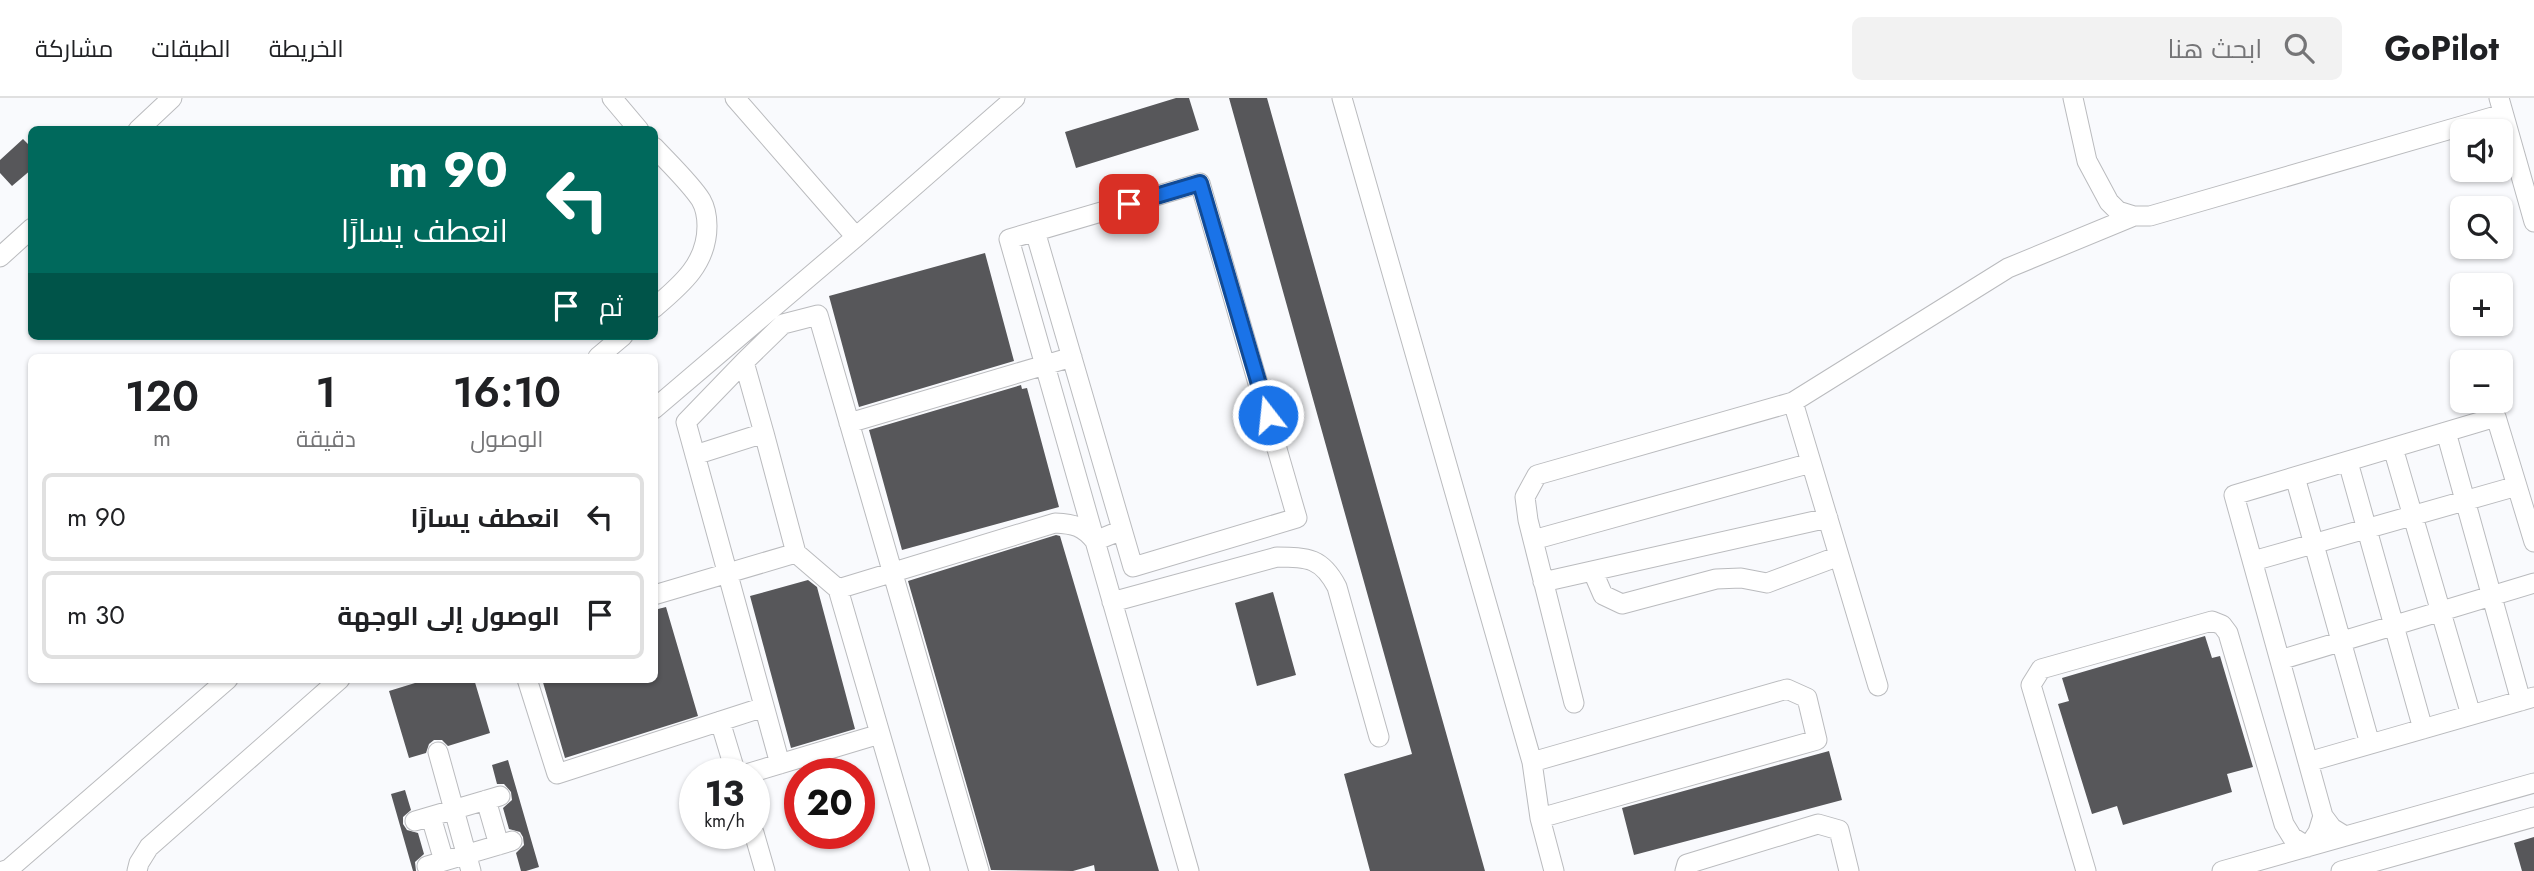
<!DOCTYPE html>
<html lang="ar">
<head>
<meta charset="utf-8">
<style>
  :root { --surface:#fff; --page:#f2f2f2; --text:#202124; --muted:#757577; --line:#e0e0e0 }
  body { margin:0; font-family:Jost,Cairo,sans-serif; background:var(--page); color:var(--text); direction:rtl; height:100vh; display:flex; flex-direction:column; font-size:26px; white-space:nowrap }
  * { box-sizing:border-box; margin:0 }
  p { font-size:23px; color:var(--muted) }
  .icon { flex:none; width:38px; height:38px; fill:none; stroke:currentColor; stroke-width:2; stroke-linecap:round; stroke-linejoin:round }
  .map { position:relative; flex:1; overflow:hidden; direction:ltr }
  .details { position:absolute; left:28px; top:256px; width:630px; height:329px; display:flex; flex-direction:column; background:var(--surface); border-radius:10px; box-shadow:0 2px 5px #0004; direction:rtl }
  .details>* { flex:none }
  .top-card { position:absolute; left:28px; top:28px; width:630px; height:214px; border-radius:10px; box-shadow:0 2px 5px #0004; direction:rtl; background:#00695c; color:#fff; overflow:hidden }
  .fabs { position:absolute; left:2450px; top:21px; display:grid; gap:14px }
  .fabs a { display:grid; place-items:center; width:63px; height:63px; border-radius:10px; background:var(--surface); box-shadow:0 2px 5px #0004; font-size:35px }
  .speed { position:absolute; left:679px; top:660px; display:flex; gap:14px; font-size:35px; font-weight:700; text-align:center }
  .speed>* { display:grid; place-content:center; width:91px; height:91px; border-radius:50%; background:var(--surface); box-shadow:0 2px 5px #0004; line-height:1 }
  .speed small { font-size:18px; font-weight:400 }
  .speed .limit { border:10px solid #d22; background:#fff; color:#111 }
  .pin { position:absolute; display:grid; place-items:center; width:60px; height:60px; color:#fff; margin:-30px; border-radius:14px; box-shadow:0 4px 10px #0006 }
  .me { position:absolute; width:77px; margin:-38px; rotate:344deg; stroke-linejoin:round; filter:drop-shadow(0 0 5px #0008) }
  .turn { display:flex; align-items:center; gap:24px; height:147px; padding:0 35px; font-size:32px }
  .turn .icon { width:91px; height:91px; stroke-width:2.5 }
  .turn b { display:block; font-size:49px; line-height:60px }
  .then { display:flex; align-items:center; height:66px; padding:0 35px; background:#0003; gap:14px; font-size:26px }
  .eta { display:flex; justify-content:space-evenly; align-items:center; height:119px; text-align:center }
  .eta b { font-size:42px; font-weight:600; line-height:49px }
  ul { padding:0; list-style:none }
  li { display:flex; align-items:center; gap:21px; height:88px; margin:0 14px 10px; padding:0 21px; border:4px solid var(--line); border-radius:10px }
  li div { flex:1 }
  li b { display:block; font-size:26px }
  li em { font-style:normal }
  header { display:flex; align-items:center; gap:42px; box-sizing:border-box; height:98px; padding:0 35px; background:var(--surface); border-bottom:2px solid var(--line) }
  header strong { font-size:33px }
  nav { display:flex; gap:38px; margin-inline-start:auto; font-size:24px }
  .search { width:490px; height:63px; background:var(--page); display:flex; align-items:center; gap:18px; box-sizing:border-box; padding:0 24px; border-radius:10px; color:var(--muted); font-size:26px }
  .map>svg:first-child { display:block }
  .building { fill:#57575a }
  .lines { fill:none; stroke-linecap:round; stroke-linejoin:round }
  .minor-casing { stroke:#babbbe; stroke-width:21 }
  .minor { stroke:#fff; stroke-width:19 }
  .route-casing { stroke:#114b97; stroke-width:18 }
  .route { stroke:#1a73e8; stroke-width:12 }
</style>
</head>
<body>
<header>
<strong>GoPilot</strong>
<div class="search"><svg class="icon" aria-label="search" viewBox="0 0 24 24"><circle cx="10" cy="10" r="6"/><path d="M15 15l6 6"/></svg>ابحث هنا</div>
<nav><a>الخريطة</a><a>الطبقات</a><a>مشاركة</a></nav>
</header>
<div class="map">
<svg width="2534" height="773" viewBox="0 0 2534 773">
  <rect width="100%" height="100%" fill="#f9fafd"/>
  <path class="building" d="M 1176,0 L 1189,0 L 1199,32 L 1076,70 L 1065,34 Z
    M 1229,0 L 1267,0 L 1485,773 L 1370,773 L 1344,676 L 1412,656 Z
    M 23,41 L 32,50 L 32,71 L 12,88 L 0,75 L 0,62 Z
    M 985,155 L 1014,263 L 859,309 L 829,198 Z
    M 1021,287 L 1022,291 L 1027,290 L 1059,409 L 902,452 L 869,332 Z
    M 1056,437 L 1060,438 L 1159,773 L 1095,773 L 1094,767 L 1073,773 L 991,772 L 908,483 Z
    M 808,482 L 817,489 L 855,631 L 791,650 L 750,498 Z
    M 1273,494 L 1296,577 L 1257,588 L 1235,505 Z
    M 666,509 L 698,618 L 565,660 L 542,581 L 654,581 L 654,512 Z
    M 2205,538 L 2212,560 L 2220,558 L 2253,669 L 2227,676 L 2232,694 L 2123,727 L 2117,708 L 2092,716 L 2058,606 L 2069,603 L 2062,580 Z
    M 428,581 L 474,581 L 490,635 L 448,648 L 442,642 L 434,642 L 429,646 L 426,655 L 409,660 L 389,593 Z
    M 1829,653 L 1842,702 L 1634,757 L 1622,710 Z
    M 508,662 L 539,769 L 526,773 L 521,773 L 516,755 L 524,747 L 523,739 L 520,734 L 509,731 L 503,710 L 512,702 L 511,694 L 504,686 L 497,686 L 492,667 Z
    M 405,692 L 411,712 L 403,719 L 403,726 L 407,732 L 418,735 L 424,756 L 415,764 L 416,773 L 413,773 L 391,696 Z
    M 2534,739 L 2534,773 L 2522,773 L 2514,745 Z"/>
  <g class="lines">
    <defs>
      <path id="minor" d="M 612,0 L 639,32
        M 735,0 L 856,139
        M 1342,0 L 1532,664 L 1540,720 L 1554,773
        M 2073,0 L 2087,63 L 2109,104 L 2118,113 L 2134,118 L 2150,118 L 2503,16
        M 2499,0 L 2534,124
        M 138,32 L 172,0
        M 654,49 C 668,64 691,86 701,102 C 705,109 707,120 707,128 C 707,166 681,187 654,210
        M 1035,133 L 1133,469 L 1297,420 L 1200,85 L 1009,141 L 1189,773
        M 0,159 L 32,130
        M 598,259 L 623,238
        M 744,264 L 686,324 L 780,666
        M 1793,304 L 1878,588
        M 654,311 L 856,139 L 1015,0
        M 849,325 L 1072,259
        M 2446,334 L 2521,603
        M 764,335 L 744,264 L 783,226 L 818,217 L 979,773
        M 2393,350 L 2471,617
        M 695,357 L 764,335 L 796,455
        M 2348,364 L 2423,631
        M 2295,379 L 2370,646
        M 1533,442 L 1811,365
        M 2253,463 L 2517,388
        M 1593,474 L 1603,497 L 1622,506 L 1716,481 L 1741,480 L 1767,485 L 1839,458
        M 1543,484 L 1828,420
        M 838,491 L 920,773
        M 654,497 L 796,455 L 838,491 L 1055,425 C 1074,426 1083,428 1095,443 L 1122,432
        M 1112,504 L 1277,459 C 1308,459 1322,460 1337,489 L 1379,639
        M 2280,562 L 2534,485
        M 527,581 L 557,676 L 764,609
        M 1574,605 L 1528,422 L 1525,399 L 1537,377 L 1793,304 L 2008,170 L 2134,118
        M 720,623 L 736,676
        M 438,654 L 471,773
        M 1532,664 L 1787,591 L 1807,600 L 1817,642 L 1540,720
        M 2308,664 L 2534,599
        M 746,676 L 880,636
        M 486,702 L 499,747
        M 431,719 L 444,763
        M 415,723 L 500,698
        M 754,735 L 765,773
        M 2345,738 L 2332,730 L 2323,718 L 2234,397 L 2496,319 L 2534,444
        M 427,768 L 512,743
        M 3,773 L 9,771 L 228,581
        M 137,773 L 139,765 L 149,749 L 340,581
        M 1685,773 L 1687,766 L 1818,726 L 1839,732 L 1849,773
        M 2086,773 L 2031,587 L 2041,571 L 2212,523 L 2222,527 L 2228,535 L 2284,726 L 2292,739 L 2308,749 L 2318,734 L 2323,718
        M 2222,773 L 2534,685
        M 2341,773 L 2534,719"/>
    </defs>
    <use href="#minor" class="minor-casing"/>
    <use href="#minor" class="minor"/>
  </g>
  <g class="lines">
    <defs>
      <path id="route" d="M 1129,106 L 1200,85 L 1268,317"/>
    </defs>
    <use href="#route" class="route-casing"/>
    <use href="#route" class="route"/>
  </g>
</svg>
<div class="fabs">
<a><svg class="icon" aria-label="sound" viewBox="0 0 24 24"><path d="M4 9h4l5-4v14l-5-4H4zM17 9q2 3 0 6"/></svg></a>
<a><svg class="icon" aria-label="search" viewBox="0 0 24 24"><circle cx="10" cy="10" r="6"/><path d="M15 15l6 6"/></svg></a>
<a>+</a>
<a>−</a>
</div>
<div class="speed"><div>13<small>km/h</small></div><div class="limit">20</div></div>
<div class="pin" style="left:1129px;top:106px;background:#d93025"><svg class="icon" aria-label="arrive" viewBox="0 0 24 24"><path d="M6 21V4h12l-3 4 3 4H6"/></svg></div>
<svg class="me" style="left:1268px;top:317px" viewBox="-20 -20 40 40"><circle r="17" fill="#1a73e8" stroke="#fff" stroke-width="3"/><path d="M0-11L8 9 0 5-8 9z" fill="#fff"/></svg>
<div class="top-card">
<div class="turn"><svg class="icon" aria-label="left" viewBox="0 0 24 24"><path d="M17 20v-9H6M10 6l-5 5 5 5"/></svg><div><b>90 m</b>انعطف يسارًا</div></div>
<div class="then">ثم<svg class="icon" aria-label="arrive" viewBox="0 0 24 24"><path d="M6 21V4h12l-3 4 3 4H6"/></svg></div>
</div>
<section class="details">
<div class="eta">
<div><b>16:10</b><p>الوصول</p></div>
<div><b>1</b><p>دقيقة</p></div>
<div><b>120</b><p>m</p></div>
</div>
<ul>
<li><svg class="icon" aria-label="left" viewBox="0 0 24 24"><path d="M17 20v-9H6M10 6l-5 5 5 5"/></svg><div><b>انعطف يسارًا</b></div><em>90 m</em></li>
<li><svg class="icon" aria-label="arrive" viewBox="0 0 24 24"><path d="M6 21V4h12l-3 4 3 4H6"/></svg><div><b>الوصول إلى الوجهة</b></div><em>30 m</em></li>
</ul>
</section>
</div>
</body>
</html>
